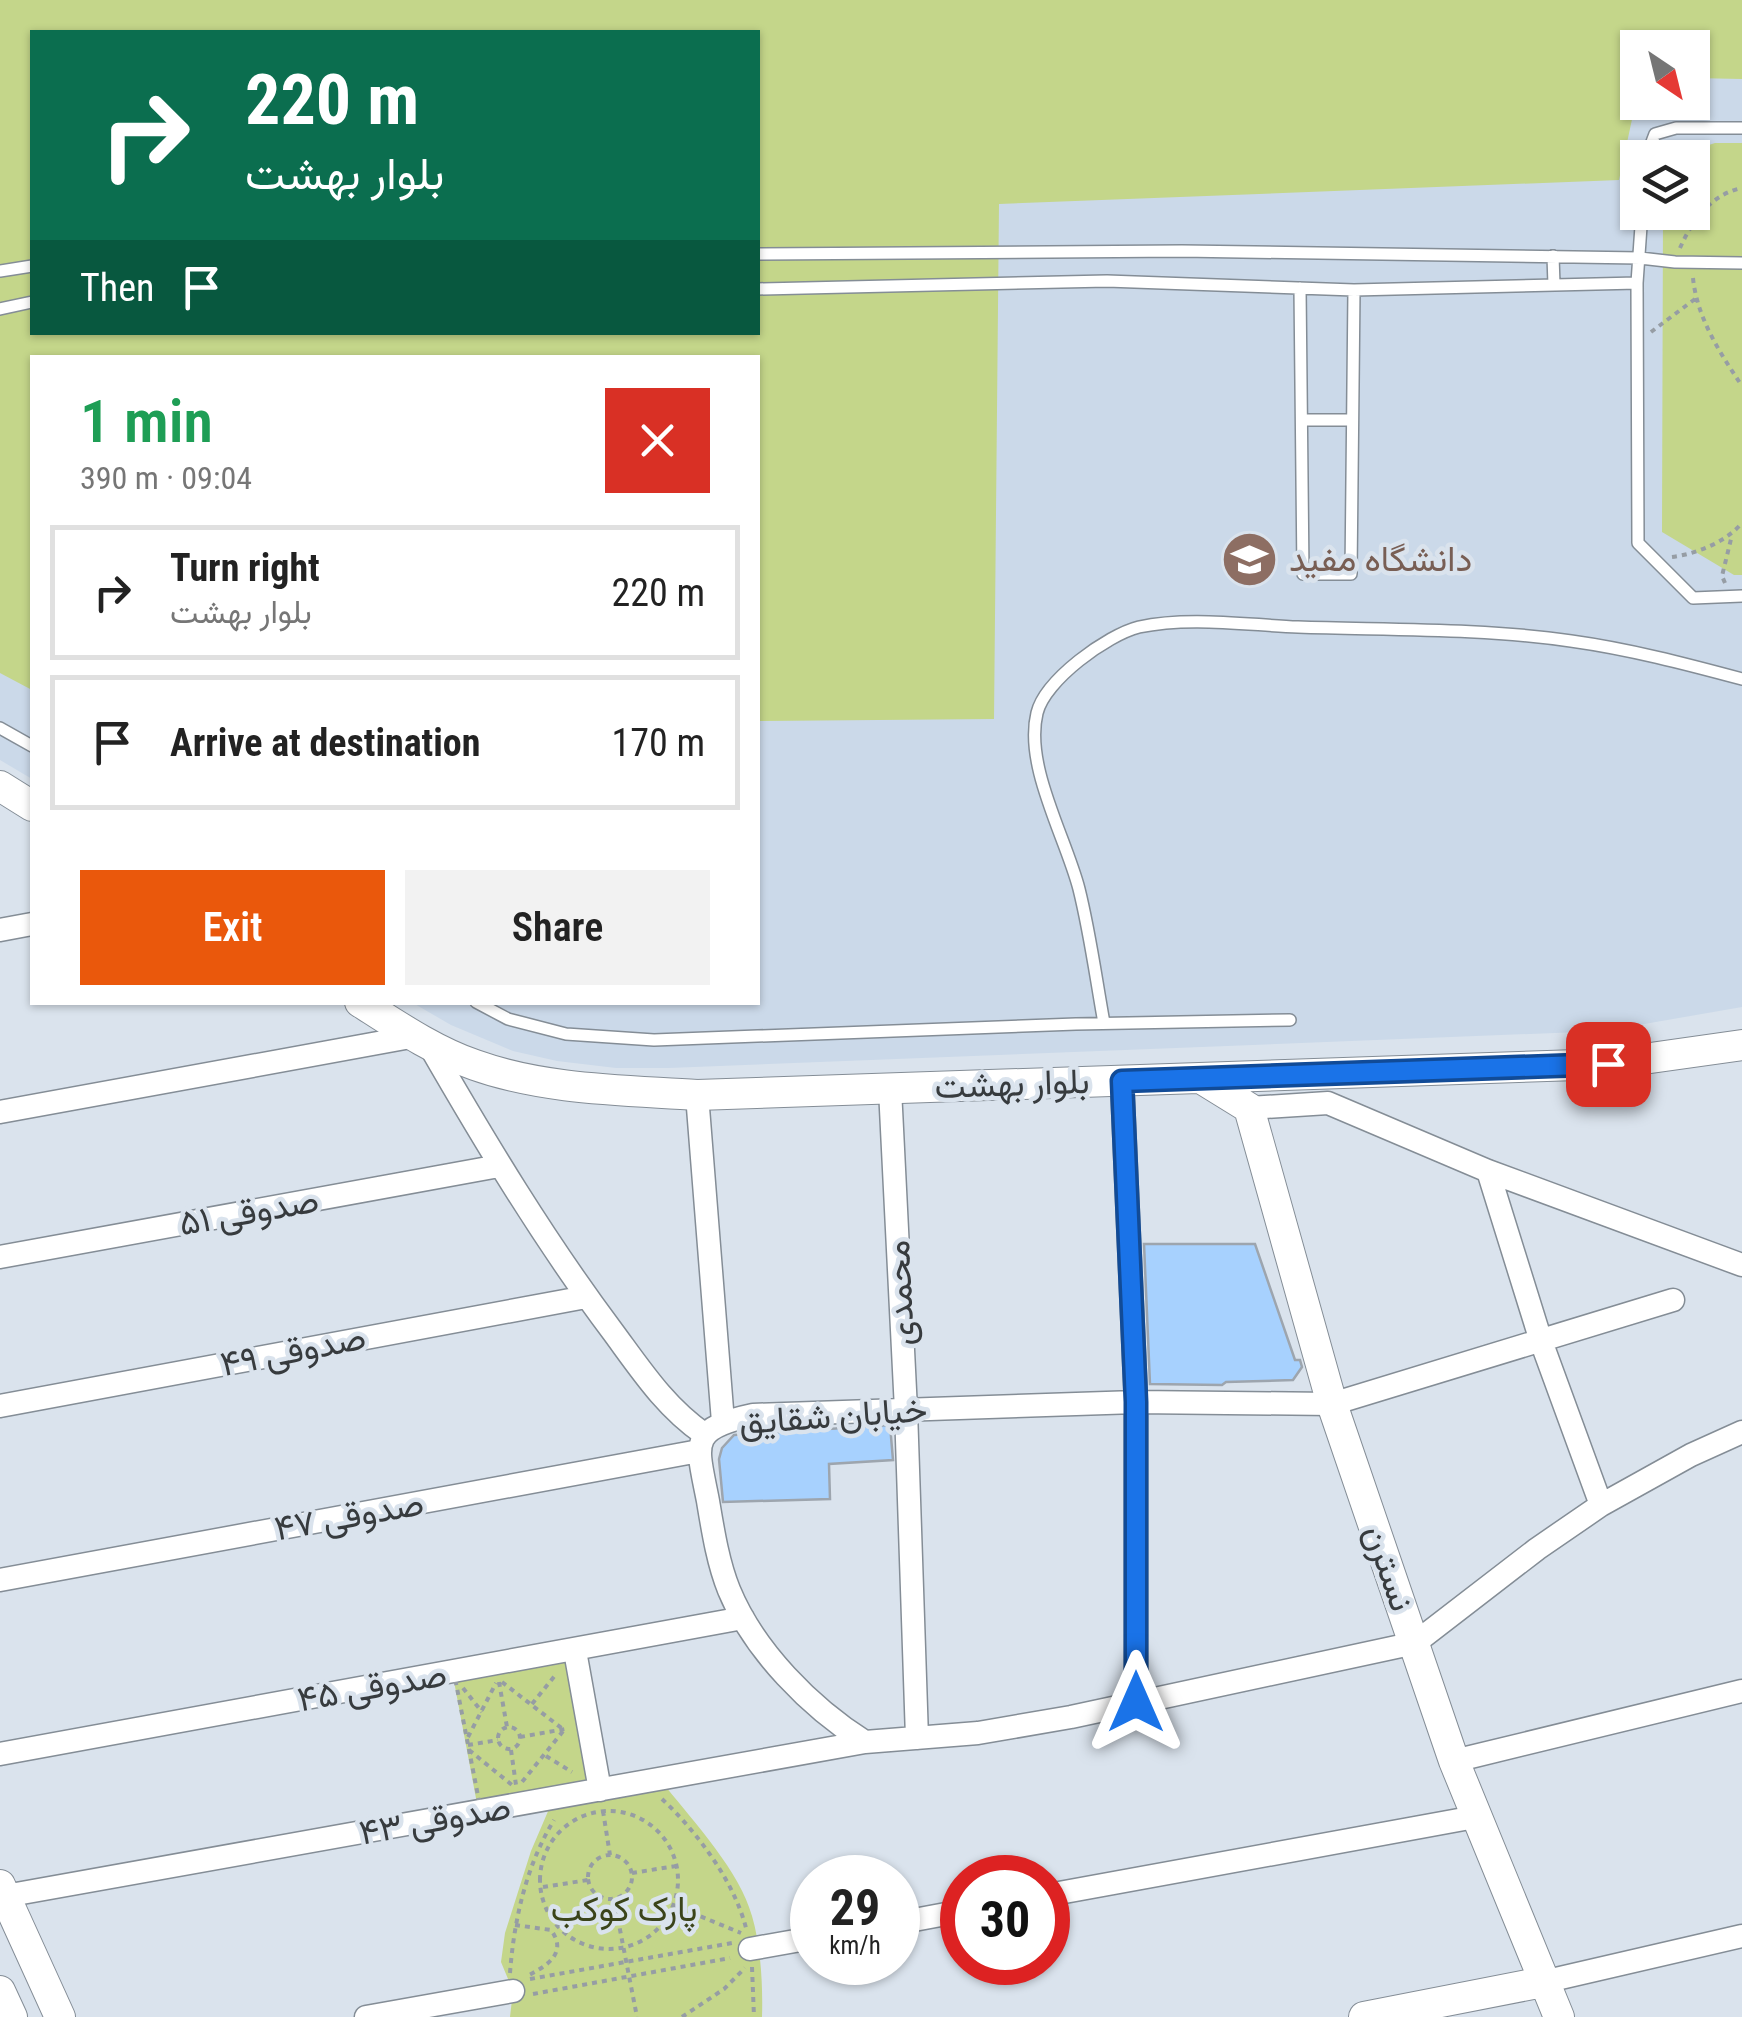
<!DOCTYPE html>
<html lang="en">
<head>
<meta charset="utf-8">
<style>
  :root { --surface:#fff; --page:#f2f2f2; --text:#222; --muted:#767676; --line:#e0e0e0; --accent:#ea580c }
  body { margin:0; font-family:"Roboto Condensed",Vazirmatn,sans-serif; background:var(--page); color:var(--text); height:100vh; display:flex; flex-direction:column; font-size:38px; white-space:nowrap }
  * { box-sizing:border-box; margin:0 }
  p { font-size:32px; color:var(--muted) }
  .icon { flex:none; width:55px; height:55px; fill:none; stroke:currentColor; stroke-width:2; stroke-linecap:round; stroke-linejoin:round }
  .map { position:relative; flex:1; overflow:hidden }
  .panel { position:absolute; left:30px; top:355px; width:730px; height:650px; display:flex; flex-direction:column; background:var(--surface); border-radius:0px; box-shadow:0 2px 8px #0004 }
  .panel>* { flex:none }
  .hud { position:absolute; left:30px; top:30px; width:730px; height:305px; border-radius:0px; box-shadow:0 2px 8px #0004; background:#0b6e4f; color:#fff; overflow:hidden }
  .needle { width:65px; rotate:145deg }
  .fabs { position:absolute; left:1620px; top:30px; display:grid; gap:20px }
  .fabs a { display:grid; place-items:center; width:90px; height:90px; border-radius:0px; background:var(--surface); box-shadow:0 2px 8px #0004; font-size:50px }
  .speed { position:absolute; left:790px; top:1855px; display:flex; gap:20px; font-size:50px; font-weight:700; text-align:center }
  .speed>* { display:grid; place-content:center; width:130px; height:130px; border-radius:50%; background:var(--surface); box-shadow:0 2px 8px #0004; line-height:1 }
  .speed small { font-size:25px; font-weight:400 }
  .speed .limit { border:15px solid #d22; background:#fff; color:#111 }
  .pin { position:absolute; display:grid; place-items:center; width:85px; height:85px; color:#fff; margin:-42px; border-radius:20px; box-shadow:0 5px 15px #0006 }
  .me { position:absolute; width:110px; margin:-55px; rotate:0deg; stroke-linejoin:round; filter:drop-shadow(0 0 8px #0008) }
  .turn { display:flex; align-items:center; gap:35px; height:210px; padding:0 50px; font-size:45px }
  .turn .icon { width:130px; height:130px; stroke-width:2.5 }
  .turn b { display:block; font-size:70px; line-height:85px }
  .then { display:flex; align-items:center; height:95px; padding:0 50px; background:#0003; gap:20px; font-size:38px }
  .round { display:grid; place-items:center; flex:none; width:105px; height:105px; border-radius:0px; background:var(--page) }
  .head { display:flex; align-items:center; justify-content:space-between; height:170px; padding:0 50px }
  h1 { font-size:60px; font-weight:600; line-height:75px; color:#1e9e55 }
  .cta { display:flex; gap:20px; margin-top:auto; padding:20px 50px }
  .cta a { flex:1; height:115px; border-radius:0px; background:var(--accent); color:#fff; font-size:40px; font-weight:600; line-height:115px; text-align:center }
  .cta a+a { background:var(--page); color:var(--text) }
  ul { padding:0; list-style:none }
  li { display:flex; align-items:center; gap:30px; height:135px; margin:0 20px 15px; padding:0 30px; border:5px solid var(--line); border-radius:0px }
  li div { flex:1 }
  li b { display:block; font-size:38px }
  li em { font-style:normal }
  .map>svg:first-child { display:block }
  .built { fill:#cbd9e9; fill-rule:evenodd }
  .green { fill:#c4d68a; fill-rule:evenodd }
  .building { fill:#a7d1fe; stroke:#9da5ae; stroke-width:2.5 }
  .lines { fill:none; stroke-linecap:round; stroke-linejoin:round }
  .lane-casing { stroke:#848d96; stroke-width:14 }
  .street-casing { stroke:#848d96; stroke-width:25 }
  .secondary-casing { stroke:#848d96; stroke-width:32 }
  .path { stroke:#969da4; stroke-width:4; stroke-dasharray:5 5; stroke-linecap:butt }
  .lane { stroke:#fff; stroke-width:11 }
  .street { stroke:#fff; stroke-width:22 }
  .secondary { stroke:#fff; stroke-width:30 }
  .route-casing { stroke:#114b97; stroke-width:25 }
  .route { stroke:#1a73e8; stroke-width:18 }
  .labels { text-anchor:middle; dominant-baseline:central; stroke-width:9; stroke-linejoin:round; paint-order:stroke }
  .education-label { font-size:35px; fill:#785e54; stroke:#dae3ed; text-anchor:start }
  .street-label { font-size:35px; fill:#373b3e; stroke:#dae3ed }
  .park-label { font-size:35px; fill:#3b441a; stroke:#dae3ed }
</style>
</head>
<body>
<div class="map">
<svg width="1742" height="2017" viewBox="0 0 1742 2017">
  <rect width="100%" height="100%" fill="#dae3ed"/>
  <path class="built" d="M 0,0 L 1742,0 L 1742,1007 L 1604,1031 L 669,1068 L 616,1068 L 557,1061 L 513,1051 L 451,1025 L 413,1003 L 758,1002 L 758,358 L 32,358 L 32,779 L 0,760 ZM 32,32 L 758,32 L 758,332 L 32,332 ZM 1638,48 L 1692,48 L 1692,102 L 1638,102 ZM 1638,158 L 1692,158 L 1692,212 L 1638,212 Z"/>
  <path class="green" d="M 0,0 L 1742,0 L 1742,79 L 1693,78 L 1692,48 L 1638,48 L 1637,96 L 1619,180 L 999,204 L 994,719 L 758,721 L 758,358 L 32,358 L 32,690 L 0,673 ZM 32,32 L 758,32 L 758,332 L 32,332 Z
    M 1715,143 L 1742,143 L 1742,575 L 1734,575 L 1662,532 L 1663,213 L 1692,212 L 1692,158 L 1672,157 Z
    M 572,1655 L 596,1787 L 478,1809 L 453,1676 Z
    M 666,1787 C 695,1823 740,1872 752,1916 C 761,1947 763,1986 762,2017 L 510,2017 L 513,1991 L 501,1962 L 505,1933 L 531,1851 L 549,1809 Z"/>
  <path class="building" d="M 1144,1244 L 1255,1244 L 1295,1360 L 1300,1360 L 1302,1367 L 1293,1380 L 1226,1382 L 1222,1385 L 1150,1384 Z
    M 890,1425 L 893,1460 L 829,1464 L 830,1499 L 723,1502 L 719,1459 L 722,1448 L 734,1435 Z"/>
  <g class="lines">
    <defs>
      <path id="lane" d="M 1646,158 L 1655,134 L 1676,128 L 1742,128
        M 1642,212 L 1637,283 L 1638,543 L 1693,598 L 1742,596
        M 758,254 L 1182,251 L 1640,258 L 1675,262 L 1742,263
        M 1553,256 L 1554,285
        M 0,271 L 32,266
        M 1300,288 L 1303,574 L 1351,574 L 1354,290
        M 758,289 L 1107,281 L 1354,290 L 1637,283
        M 0,309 L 32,302
        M 1302,420 L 1352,420
        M 0,728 L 32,746
        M 476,1002 L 508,1019 L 566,1034 L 654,1040 L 1076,1024 L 1290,1020
        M 1104,1023 C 1096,979 1090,933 1079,889 C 1066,838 1024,766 1037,713 C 1045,680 1107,635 1139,627 C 1189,616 1247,625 1298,627 C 1388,630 1483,628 1571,641 C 1629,649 1686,664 1742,679"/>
      <path id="street" d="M 0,930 L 32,924
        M 428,1043 C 485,1142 544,1240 613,1332 C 641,1370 665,1407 704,1434
        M 1122,1081 L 1136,1402 L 1136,1702
        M 890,1089 L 906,1410 L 917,1738
        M 697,1095 L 723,1422
        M 1249,1108 L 1328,1103 L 1488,1171 L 1742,1265
        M 0,1112 L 416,1036
        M 1488,1171 L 1541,1341 L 1601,1505
        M 0,1257 L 499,1166
        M 0,1406 L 586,1297
        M 0,1580 L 699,1451
        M 575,1651 L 600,1790
        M 865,1742 C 811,1708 754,1651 729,1590 C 718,1563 713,1531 708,1501 C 697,1444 687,1429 753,1415 L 1136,1402 L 1332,1404 L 1673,1300
        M 0,1754 L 743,1618
        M 1454,1761 L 1742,1691
        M 1048,1895 L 1475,1817
        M 5,1896 L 865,1742 L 978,1733 L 1071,1717 L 1415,1643 L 1537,1549 L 1601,1505 L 1691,1455 L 1742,1432
        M 898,1923 L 962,1911
        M 750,1949 L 812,1938
        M 1543,1982 L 1742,1936
        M 366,2017 L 513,1991"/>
      <path id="secondary" d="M 0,786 L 32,806
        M 360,1002 C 396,1025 434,1051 475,1065 C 545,1090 624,1090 697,1095 L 1608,1064 L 1742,1045
        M 1202,1079 L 1249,1108 L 1332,1404 L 1454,1761 L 1559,2017
        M 0,1885 L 60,2017
        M 0,1991 L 12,2017
        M 1364,2017 L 1543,1982"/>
    </defs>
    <use href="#lane" class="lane-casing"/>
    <use href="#street" class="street-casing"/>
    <use href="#secondary" class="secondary-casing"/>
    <path class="path" d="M 1680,248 C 1692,221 1711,194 1742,188
      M 1693,278 C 1697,318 1720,353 1742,386
      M 1651,332 L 1695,299
      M 1672,557 C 1696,554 1726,542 1742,523
      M 1725,583 L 1722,576 L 1732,535
      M 571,1657 L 594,1786 L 480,1806 L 455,1678 Z
      M 499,1682 L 507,1727
      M 502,1682 L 564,1730 L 522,1782
      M 463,1688 L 482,1712
      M 532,1704 L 557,1673
      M498 1738a11 11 0 1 1 22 0a11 11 0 1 1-22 0Z
      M 468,1737 L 496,1683
      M 520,1737 L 565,1729
      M 468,1745 L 498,1740
      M 469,1750 L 512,1785
      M 511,1750 L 516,1785
      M 546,1756 L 572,1772
      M 662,1799 C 697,1832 734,1881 746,1928
      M540 1880a69 69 0 1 1 138 0a69 69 0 1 1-138 0Z
      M 603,1811 L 610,1855
      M588 1877a22 22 0 1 1 44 0a22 22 0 1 1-44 0Z
      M 632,1873 L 676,1866
      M 543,1887 L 588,1880
      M 614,1899 L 637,2017
      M 673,1905 L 741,1933
      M 515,1925 L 551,1930 C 568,1953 547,1966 527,1976
      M 752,1967 L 754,2017
      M 510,1973 C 514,1920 526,1866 554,1820
      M 530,1979 L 732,1943
      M 533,1994 L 730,1958
      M 682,2017 L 724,1989 L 745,1968"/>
    <use href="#lane" class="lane"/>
    <use href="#street" class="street"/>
    <use href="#secondary" class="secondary"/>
  </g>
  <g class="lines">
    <defs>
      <path id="route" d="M 1136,1702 L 1136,1402 L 1122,1081 L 1608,1064"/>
    </defs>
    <use href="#route" class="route-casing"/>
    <use href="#route" class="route"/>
  </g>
  <defs>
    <symbol id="university-disc" viewBox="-11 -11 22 22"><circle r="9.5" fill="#8d6e63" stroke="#dae3ed"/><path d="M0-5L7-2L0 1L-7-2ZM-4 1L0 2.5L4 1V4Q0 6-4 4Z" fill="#fff"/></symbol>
  </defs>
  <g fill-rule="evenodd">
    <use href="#university-disc" x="1218" y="528" width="63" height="63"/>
  </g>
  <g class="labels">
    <g class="education-label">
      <text x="1289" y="559">دانشگاه مفید</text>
    </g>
    <g class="street-label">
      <text transform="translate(1012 1084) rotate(-2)">بلوار بهشت</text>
      <text transform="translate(249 1212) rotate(-10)">صدوقی ۵۱</text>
      <text transform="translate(900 1293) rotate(-93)">محمدی</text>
      <text transform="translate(293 1351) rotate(-11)">صدوقی ۴۹</text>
      <text transform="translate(833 1416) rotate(-4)">خیابان شقایق</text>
      <text transform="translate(349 1516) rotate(-10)">صدوقی ۴۷</text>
      <text transform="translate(1389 1568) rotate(71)">نسترن</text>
      <text transform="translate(372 1687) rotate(-10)">صدوقی ۴۵</text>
      <text transform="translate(435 1820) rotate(-10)">صدوقی ۴۳</text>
    </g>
    <g class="park-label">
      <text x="624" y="1909">پارک کوکب</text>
    </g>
  </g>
</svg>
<div class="fabs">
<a><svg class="needle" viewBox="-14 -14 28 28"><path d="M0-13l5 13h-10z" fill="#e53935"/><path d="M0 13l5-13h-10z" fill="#767676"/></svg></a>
<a><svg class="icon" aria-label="layers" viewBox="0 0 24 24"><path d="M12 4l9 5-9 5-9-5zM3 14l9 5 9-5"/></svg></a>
</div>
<div class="speed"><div>29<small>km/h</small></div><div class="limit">30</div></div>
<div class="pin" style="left:1608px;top:1064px;background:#d93025"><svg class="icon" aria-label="arrive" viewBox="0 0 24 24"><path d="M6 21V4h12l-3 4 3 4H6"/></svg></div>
<svg class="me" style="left:1136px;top:1702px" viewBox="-20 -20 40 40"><path d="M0-17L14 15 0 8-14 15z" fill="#1a73e8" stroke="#fff" stroke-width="4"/></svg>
<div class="hud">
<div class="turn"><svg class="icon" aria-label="right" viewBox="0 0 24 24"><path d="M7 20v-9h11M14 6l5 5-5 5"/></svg><div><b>220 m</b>بلوار بهشت</div></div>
<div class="then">Then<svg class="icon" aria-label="arrive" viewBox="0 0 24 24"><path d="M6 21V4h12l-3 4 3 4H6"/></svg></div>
</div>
<section class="panel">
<div class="head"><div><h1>1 min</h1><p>390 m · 09:04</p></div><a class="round" style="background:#d93025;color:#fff"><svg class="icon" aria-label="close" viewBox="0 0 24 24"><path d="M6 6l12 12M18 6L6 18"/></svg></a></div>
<ul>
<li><svg class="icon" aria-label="right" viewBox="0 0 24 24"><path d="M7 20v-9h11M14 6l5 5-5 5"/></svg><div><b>Turn right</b><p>بلوار بهشت</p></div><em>220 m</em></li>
<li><svg class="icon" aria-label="arrive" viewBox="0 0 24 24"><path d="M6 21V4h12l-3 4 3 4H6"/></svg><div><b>Arrive at destination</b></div><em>170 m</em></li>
</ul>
<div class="cta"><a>Exit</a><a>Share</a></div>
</section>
</div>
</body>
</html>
